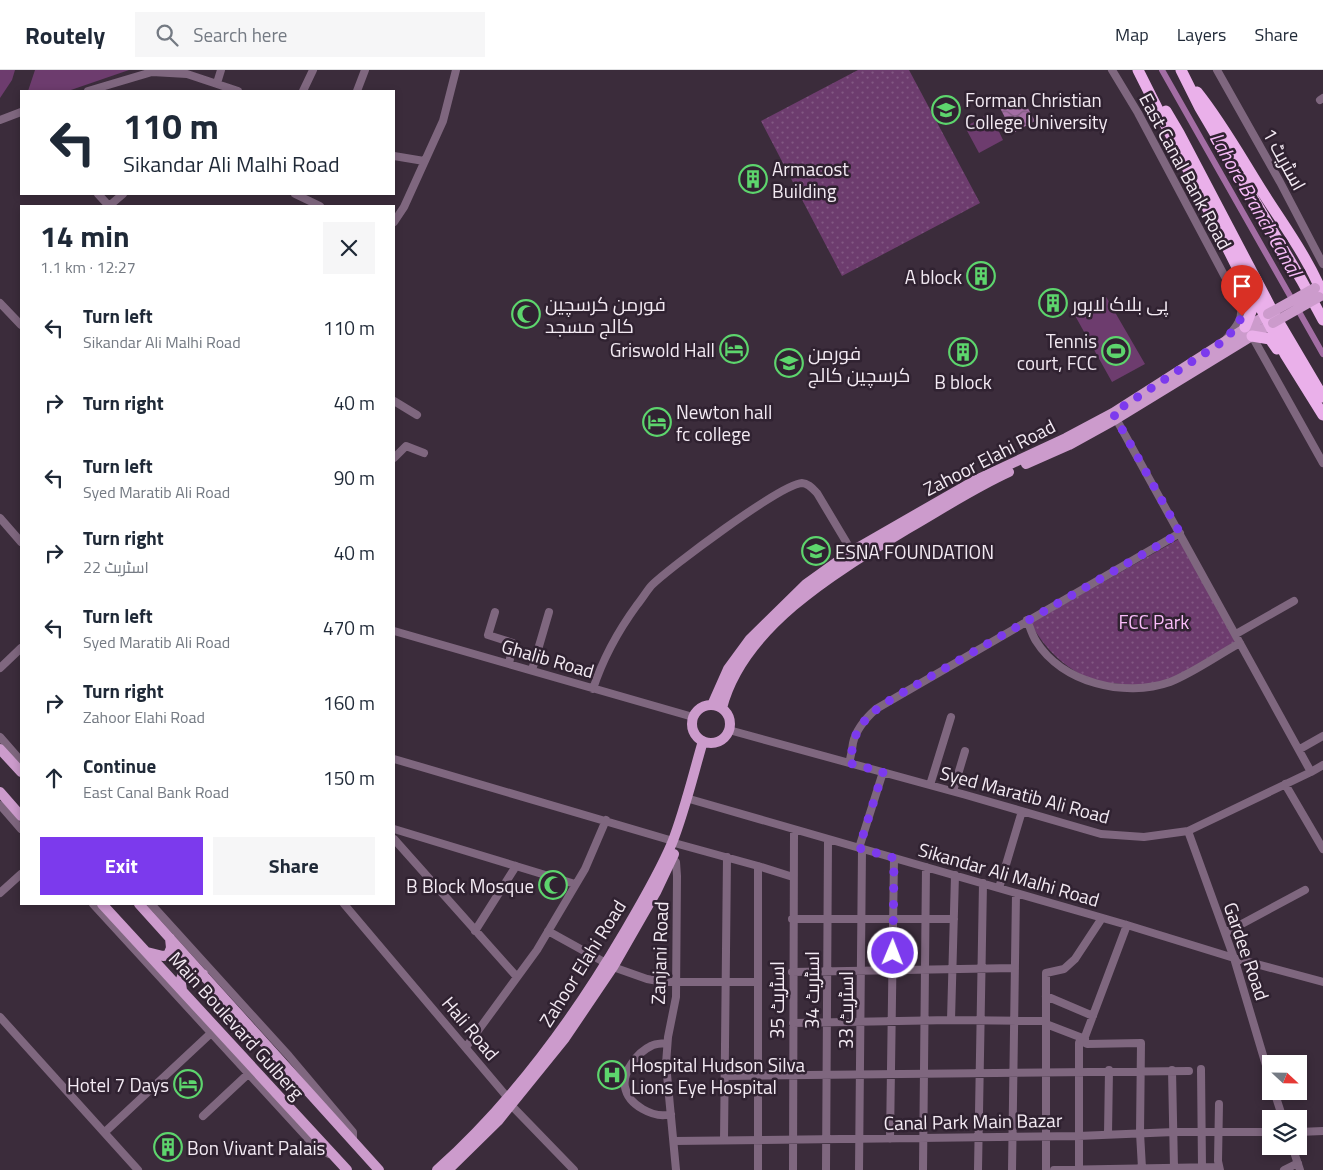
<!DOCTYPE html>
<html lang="en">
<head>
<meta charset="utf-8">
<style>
  :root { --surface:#fff; --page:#f6f6f7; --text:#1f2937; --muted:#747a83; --line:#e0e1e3; --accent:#7c3aed }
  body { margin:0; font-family:"Titillium Web",Cairo,sans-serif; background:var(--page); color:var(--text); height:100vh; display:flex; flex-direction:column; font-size:19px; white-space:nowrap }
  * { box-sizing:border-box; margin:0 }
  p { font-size:16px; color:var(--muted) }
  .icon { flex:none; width:28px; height:28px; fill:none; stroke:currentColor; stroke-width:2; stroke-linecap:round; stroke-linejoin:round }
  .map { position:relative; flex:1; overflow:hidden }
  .panel { position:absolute; left:20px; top:135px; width:375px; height:700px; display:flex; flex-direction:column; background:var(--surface); border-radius:0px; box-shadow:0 2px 8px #0003 }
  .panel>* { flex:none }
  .guide { position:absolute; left:20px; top:20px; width:375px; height:105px; border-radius:0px; box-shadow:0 2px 8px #0003; background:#fff; color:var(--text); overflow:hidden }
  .needle { width:32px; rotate:112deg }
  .controls { position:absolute; left:1262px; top:985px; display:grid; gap:10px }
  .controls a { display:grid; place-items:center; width:45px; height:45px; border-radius:0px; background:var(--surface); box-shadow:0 2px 8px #0003; font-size:25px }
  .pin { position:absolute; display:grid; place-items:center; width:42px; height:42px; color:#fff; margin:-51px -21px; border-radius:50% 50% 50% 0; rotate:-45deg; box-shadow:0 0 5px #0007 }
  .pin .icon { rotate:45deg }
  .me { position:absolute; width:55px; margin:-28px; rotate:1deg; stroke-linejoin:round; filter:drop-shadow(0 0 4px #0008) }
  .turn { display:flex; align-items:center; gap:18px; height:105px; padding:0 20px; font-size:22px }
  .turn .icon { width:65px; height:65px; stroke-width:2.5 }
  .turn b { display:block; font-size:35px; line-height:42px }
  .round { display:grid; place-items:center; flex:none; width:52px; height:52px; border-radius:0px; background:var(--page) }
  .head { display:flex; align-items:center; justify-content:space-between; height:85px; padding:0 20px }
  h1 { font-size:30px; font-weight:700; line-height:38px }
  .button { display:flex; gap:10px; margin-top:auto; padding:10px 20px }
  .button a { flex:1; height:58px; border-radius:0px; background:var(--accent); color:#fff; font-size:20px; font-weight:700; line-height:58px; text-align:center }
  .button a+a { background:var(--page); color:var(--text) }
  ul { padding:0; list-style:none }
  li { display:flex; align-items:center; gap:15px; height:75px; padding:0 20px }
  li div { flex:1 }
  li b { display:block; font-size:19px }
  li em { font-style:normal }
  header { display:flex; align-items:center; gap:30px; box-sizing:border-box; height:70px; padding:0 25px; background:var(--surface); border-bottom:1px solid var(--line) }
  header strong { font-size:24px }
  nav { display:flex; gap:28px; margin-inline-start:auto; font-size:18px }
  .search { width:350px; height:45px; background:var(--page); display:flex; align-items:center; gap:12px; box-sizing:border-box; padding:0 18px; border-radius:0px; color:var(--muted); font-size:19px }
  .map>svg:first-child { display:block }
  .park { fill:url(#park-dots) }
  .pitch { fill:#6d3c6e }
  .water { fill:url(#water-waves) }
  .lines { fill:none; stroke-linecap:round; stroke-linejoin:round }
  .canal { stroke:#a36da4; stroke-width:6 }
  .minor { stroke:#7f677f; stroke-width:8 }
  .major { stroke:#cc9bcc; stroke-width:10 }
  .highway { stroke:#eab0ea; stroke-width:11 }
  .major-bridge { stroke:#cc9bcc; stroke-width:10 }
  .route { stroke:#7c3aed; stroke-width:9; stroke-dasharray:0 16.2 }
  .labels { text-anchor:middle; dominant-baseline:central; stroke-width:5; stroke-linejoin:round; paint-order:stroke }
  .poi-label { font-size:19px; fill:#f3eaf3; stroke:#302231; text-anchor:start }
  .street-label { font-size:19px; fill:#f3eaf3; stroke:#302231 }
  .park-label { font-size:19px; fill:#fabdfa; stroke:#302231 }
  .water-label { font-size:20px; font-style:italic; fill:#f8bcf9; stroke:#302231 }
</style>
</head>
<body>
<header>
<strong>Routely</strong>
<div class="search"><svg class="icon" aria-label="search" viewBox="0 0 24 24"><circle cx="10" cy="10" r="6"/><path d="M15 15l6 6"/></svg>Search here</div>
<nav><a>Map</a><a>Layers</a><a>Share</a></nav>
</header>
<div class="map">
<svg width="1323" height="1100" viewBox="0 0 1323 1100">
  <defs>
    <pattern id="park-dots" width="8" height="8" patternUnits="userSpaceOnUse" patternTransform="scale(1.25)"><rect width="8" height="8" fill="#6d3c6e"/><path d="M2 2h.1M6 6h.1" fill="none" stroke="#825883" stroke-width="1.8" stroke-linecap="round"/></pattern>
    <pattern id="water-waves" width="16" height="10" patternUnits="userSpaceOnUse" patternTransform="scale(1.25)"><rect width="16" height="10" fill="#a36da4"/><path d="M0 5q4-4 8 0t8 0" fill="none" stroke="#7f5d80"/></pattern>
  </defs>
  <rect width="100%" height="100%" fill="#3b2c3b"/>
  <path class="park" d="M 858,0 L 909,0 L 980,133 L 842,206 L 761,51 Z
    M 1179,469 L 1236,571 C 1214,585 1191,602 1166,611 C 1152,616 1136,616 1121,614 C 1114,613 1105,613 1098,611 C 1069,603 1044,579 1031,553 Z"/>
  <path class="pitch" d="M 0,0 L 15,0 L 12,10 L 0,28 Z
    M 35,0 L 129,0 L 68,21 L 28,21 Z
    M 990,43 L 1003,70 L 979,83 L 965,57 Z
    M 1105,225 L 1145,294 L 1112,312 L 1073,242 Z"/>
  <path class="water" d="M 1020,24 L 1035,51 L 1013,63 L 999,36 Z"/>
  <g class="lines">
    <path class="canal" d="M 1162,0 L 1323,284"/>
    <path class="minor" d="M 1112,0 L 1138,43 L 1241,237 C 1243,250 1235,258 1227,268
      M 1217,0 L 1280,112 L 1323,194
      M 217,13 L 221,0
      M 88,21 L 152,2 L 187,4 L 238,21
      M 303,21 L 313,0
      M 357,21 L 365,0
      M 1320,30 L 1323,28
      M 0,50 L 21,42
      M 394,86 L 424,91
      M 98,124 L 109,136
      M 295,124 L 320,136
      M 109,136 L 123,124
      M 394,152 L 404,137 L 443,51 L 456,0
      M 0,233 L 21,255
      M 1252,266 L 1323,393
      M 394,331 L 417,345
      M 394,388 L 406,376 L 424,383
      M 0,448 L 21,472
      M 495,542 L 488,565 L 513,573 L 509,594
      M 1027,550 C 1030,557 1032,565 1036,571 C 1062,613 1125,628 1170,612 C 1193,603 1218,585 1240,573
      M 394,561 L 693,647
      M 1236,564 L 1294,531
      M 0,598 L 21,578
      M 532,600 L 549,542
      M 593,619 C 603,588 618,561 637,535 C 642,529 646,522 651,516 C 669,498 781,414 802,413 C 808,413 813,419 817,423 L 854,485
      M 729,660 L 966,725 L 1101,764 L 1144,767 L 1188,761 L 1311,702 L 1114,345
      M 0,667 L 21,691
      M 1300,679 L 1323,666
      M 394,689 L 673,771
      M 849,693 C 851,686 852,680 853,673 C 856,659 866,648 876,639 L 1180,463
      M 1311,702 L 1323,695
      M 1285,714 L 1323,779
      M 930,715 L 951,647
      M 953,721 L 965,681
      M 686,728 L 1127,855 L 1234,888 L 1323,912
      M 0,735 L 21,759
      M 394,759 L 575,814
      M 1188,761 L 1234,888 L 1271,1012
      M 394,769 L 517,907
      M 678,774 L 758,796 L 793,807
      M 859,778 L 883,702
      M 672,788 L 676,792 L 677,806 L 676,927 L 668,967 L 666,994 L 676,1100
      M 758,796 L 758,1100
      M 999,818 L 1022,741
      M 0,823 L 21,804
      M 93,834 L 314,1075 L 329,1084
      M 151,834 L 289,986 L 353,1062 L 353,1071
      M 344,834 L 508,1028 L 511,1035 L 574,1100
      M 792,849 L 954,849
      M 475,861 L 516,796
      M 548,861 L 613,897 L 647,909 L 664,912 L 758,912
      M 1225,863 L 1305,820
      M 792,902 L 1015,898
      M 1046,926 L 1093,946
      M 0,947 L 138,1100
      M 951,950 L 955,805
      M 793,953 L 951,950 L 1046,951
      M 1046,954 L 1085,969
      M 1083,972 L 1087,974 L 1141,973 L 1140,1063 L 1142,1098
      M 667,973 C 662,974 656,973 651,976 C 638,982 622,1002 625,1017 C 628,1035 654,1049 671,1044
      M 466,977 L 537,880 L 585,799 L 606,750
      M 1201,999 L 1202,1097
      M 1172,1000 L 1174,1098
      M 725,1006 L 1189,1001
      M 1274,1021 L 1283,1049
      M 1219,1034 L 1218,1091 L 1220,1100
      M 203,1046 L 248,1004
      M 105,1062 L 210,964
      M 1299,1062 L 1323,1061
      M 1108,1064 L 1109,1000
      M 890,1069 L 894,788
      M 724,1070 L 727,787
      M 674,1071 L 1078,1066 L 1174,1062 L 1271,1062
      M 1292,1076 L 1300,1100
      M 793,1100 L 794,760
      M 826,1100 L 828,770
      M 859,1100 L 862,779
      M 923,1100 L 926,797
      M 978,1100 L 983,813
      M 1012,1100 L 1016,823
      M 1046,1100 L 1046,903 L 1064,899 L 1075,889 L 1102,848
      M 1054,1100 L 1219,1097
      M 1079,1100 L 1079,973 L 1083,972 L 1127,855
      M 1284,1100 L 1298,1093"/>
    <path class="major" d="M 1026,394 L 1069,375 L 1116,349 L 1273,253
      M 712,635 L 728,599 L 750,569 L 806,514 L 852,481 L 974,411 L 1066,368 L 1113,343 L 1268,244
      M692 654a19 19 0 1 1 38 0a19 19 0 1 1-38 0Z
      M 722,638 C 743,555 841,499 909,458 C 942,439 974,418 1009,402
      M 0,679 L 21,702
      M 0,722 L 21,746
      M 102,834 L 347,1100
      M 139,834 L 379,1100
      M 147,882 L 163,886 L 168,885 L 171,878 L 170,868
      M 182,920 C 178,900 186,899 203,904
      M 437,1100 C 512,1033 573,950 624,863 C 641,834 659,804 672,773 C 685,740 693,705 703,671
      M 448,1100 L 498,1051 L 565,968 L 613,897 L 656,822 L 674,784"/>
    <path class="highway" d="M 1138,0 L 1250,223 L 1257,231 L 1285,284 L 1323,345
      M 1181,0 L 1200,38 L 1302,211 L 1323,250
      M 1197,22 C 1221,52 1240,86 1260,118 C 1282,153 1307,186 1323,225
      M 1166,41 L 1179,63 L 1274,244 L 1323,327
      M 1245,257 L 1252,239 L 1251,226
      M 1252,266 L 1270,269 L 1277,279"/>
    <path class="major-bridge" d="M 1268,244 L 1315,218
      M 1273,253 L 1319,227"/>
  </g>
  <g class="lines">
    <path class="route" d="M 893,883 L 894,788 L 859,778 L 883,702 L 849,693 C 852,685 852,677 854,670 C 862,646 882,635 902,623 L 1180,463 L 1113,343 L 1225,270 L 1238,254 L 1242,246"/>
  </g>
  <defs>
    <symbol id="university-ring" viewBox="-11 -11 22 22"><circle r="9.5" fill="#302231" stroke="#5dd56d" stroke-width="1.5"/><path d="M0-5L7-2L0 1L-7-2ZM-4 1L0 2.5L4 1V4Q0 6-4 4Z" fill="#5dd56d"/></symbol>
    <symbol id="building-ring" viewBox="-11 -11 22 22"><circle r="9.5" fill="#302231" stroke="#5dd56d" stroke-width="1.5"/><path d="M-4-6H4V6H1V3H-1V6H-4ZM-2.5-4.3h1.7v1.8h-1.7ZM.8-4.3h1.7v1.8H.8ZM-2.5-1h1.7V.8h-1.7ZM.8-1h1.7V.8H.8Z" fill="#5dd56d"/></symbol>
    <symbol id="mosque-ring" viewBox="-11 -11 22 22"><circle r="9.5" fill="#302231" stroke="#5dd56d" stroke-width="1.5"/><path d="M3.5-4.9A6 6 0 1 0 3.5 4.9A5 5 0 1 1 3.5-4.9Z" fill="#5dd56d"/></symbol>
    <symbol id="hotel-ring" viewBox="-11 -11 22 22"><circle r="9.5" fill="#302231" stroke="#5dd56d" stroke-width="1.5"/><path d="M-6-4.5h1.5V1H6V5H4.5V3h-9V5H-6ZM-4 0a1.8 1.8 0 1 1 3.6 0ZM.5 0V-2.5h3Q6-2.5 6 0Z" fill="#5dd56d"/></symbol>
    <symbol id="stadium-ring" viewBox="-11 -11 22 22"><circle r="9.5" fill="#302231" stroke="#5dd56d" stroke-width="1.5"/><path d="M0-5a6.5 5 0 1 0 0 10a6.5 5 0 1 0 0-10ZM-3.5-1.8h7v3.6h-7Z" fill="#5dd56d"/></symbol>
    <symbol id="school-ring" viewBox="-11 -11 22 22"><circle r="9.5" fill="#302231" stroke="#5dd56d" stroke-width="1.5"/><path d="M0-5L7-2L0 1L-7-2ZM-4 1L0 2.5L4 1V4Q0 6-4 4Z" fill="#5dd56d"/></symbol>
    <symbol id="hospital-ring" viewBox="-11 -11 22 22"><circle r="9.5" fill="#302231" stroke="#5dd56d" stroke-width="1.5"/><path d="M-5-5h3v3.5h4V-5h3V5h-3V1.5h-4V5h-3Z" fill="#5dd56d"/></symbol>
  </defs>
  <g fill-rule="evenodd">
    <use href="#university-ring" x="930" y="24" width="32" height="32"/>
    <use href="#building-ring" x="737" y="93" width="32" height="32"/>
    <use href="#building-ring" x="965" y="190" width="32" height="32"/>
    <use href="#building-ring" x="1037" y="217" width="32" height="32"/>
    <use href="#mosque-ring" x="510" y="228" width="32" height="32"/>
    <use href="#hotel-ring" x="718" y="263" width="32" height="32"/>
    <use href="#stadium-ring" x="1100" y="265" width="32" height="32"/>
    <use href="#building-ring" x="947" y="266" width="32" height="32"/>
    <use href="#university-ring" x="773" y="277" width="32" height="32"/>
    <use href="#hotel-ring" x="641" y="336" width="32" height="32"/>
    <use href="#school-ring" x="800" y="465" width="32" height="32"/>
    <use href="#mosque-ring" x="537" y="799" width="32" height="32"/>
    <use href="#hospital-ring" x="596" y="989" width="32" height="32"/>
    <use href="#hotel-ring" x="172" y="998" width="32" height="32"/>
    <use href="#building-ring" x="152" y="1061" width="32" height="32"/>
  </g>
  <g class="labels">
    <g class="poi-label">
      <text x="965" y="29">Forman Christian<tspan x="965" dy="22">College University</tspan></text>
      <text x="772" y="98">Armacost<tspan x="772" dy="22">Building</tspan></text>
      <text x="962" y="206" text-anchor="end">A block</text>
      <text x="545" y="233">فورمن کرسچین<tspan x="545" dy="22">کالج مسجد</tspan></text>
      <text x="1072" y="233">پی بلاک لاہور</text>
      <text x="1097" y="270" text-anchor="end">Tennis<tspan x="1097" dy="22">court, FCC</tspan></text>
      <text x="715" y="279" text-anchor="end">Griswold Hall</text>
      <text x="808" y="282">فورمن<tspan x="808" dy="22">کرسچین کالج</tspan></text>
      <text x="963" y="311" text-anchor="middle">B block</text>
      <text x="676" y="341">Newton hall<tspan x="676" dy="22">fc college</tspan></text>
      <text x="835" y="481">ESNA FOUNDATION</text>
      <text x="534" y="815" text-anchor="end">B Block Mosque</text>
      <text x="631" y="994">Hospital Hudson Silva<tspan x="631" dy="22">Lions Eye Hospital</tspan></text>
      <text x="169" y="1014" text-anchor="end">Hotel 7 Days</text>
      <text x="187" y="1077">Bon Vivant Palais</text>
    </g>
    <g class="street-label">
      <text transform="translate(1285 89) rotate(61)">اسٹریٹ 1</text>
      <text transform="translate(1186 101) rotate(62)">East Canal Bank Road</text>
      <text transform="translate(989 387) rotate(-27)">Zahoor Elahi Road</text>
      <text transform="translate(548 588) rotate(16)">Ghalib Road</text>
      <text transform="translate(1025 724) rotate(15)">Syed Maratib Ali Road</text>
      <text transform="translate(1009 804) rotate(16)">Sikandar Ali Malhi Road</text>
      <text transform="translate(1247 881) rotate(71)">Gardee Road</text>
      <text transform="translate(659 883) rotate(-88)">Zanjani Road</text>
      <text transform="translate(582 893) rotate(-58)">Zahoor Elahi Road</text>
      <text transform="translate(811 920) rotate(-90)">اسٹریٹ 34</text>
      <text transform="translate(776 930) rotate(-90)">اسٹریٹ 35</text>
      <text transform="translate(845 940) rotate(-90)">اسٹریٹ 33</text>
      <text transform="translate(237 955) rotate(48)">Main Boulevard Gulberg</text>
      <text transform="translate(471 958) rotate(50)">Hali Road</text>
      <text transform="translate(973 1051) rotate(-1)">Canal Park Main Bazar</text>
    </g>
    <g class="park-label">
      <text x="1154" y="551">FCC Park</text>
    </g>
    <g class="water-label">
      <text transform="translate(1256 134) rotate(60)">Lahore Branch Canal</text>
    </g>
  </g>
</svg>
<div class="controls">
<a><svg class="needle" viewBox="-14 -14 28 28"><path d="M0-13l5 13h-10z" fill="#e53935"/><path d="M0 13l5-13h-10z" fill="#747a83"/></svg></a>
<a><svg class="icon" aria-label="layers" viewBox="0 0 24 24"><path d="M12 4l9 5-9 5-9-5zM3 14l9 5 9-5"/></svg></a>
</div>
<div class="pin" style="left:1242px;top:246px;background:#d93025"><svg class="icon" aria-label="arrive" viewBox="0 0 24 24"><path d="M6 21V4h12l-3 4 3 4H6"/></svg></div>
<svg class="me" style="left:893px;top:883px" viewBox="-20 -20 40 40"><circle r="17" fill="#7c3aed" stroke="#fff" stroke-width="3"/><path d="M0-11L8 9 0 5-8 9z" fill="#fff"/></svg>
<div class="guide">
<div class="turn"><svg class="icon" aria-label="left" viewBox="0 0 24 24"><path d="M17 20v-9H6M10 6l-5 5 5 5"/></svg><div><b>110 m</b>Sikandar Ali Malhi Road</div></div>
</div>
<section class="panel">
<div class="head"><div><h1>14 min</h1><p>1.1 km · 12:27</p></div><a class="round"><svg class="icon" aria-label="close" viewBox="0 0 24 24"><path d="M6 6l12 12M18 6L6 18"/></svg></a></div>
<ul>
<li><svg class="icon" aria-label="left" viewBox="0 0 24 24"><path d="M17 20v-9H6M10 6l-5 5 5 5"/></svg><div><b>Turn left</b><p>Sikandar Ali Malhi Road</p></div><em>110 m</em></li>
<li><svg class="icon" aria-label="right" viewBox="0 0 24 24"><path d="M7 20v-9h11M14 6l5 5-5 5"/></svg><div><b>Turn right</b></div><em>40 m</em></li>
<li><svg class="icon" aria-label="left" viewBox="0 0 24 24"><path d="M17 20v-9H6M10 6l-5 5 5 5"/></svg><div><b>Turn left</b><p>Syed Maratib Ali Road</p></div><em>90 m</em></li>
<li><svg class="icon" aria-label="right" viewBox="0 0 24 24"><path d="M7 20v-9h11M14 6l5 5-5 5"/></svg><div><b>Turn right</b><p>اسٹریٹ 22</p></div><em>40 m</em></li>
<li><svg class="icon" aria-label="left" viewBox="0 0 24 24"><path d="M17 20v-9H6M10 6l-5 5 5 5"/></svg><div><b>Turn left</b><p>Syed Maratib Ali Road</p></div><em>470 m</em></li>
<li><svg class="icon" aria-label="right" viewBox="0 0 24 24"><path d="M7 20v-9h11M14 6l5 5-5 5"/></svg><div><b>Turn right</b><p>Zahoor Elahi Road</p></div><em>160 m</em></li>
<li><svg class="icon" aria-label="ahead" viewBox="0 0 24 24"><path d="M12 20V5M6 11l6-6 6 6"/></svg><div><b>Continue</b><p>East Canal Bank Road</p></div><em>150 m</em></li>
</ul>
<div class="button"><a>Exit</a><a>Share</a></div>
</section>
</div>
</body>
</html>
